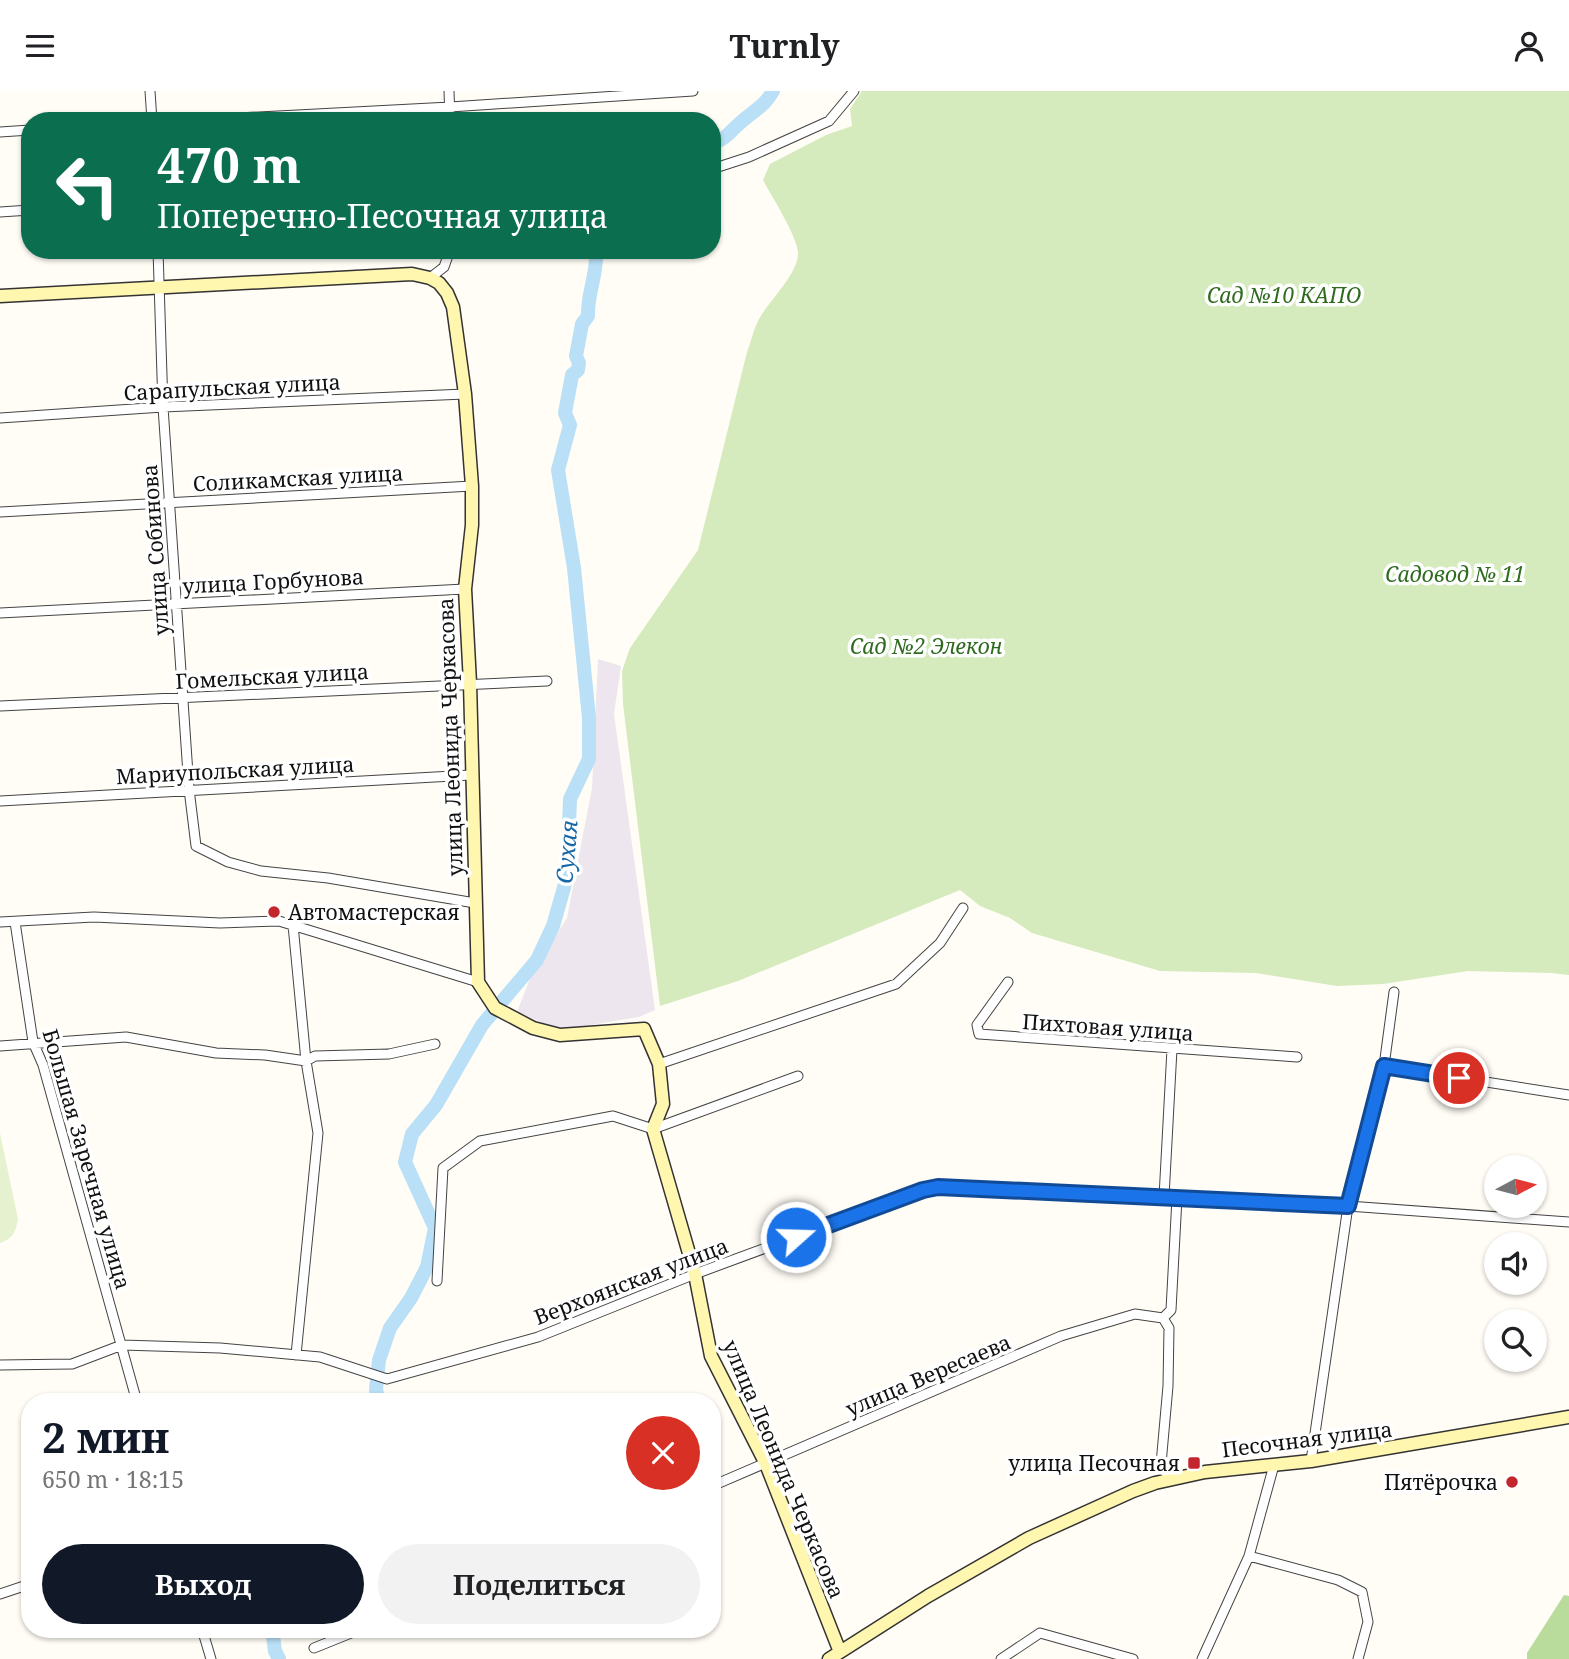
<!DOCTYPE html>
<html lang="ru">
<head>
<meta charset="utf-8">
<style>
  :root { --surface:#fff; --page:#f2f2f2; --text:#202124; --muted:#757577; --accent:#111827 }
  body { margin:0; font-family:"Noto Serif",serif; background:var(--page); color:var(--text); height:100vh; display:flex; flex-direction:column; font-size:26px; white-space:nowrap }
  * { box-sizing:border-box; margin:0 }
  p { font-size:23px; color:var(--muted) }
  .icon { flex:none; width:38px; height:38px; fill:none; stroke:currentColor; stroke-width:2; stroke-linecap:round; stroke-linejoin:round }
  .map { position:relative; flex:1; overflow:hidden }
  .sheet { position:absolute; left:21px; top:1302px; width:700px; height:245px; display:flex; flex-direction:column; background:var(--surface); border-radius:28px; box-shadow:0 2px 5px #0004 }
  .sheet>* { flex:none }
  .guide { position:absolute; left:21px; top:21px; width:700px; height:147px; border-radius:28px; box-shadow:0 2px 5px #0004; background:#0b6e4f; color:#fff; overflow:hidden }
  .needle { width:46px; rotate:83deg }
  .buttons { position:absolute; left:1484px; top:1064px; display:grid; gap:14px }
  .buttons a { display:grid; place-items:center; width:63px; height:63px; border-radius:50%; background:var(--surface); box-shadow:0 2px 5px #0004; font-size:35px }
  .pin { position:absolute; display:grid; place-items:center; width:60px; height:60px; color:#fff; margin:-30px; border:4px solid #fff; border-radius:50%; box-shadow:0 2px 7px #0007 }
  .me { position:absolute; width:77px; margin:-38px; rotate:70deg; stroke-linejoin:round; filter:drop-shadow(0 0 5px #0008) }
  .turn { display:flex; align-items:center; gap:24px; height:147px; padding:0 21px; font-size:32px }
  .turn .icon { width:91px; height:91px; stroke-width:2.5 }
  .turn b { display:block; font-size:49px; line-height:60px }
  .round { display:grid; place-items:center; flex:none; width:74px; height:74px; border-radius:37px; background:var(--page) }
  .head { display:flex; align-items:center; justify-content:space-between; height:119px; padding:0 21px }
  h1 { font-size:42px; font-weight:700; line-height:52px; color:var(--accent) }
  .button { display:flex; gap:14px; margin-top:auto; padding:14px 21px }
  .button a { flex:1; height:80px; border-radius:42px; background:var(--accent); color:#fff; font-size:28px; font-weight:700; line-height:80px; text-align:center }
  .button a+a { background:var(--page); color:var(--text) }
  header { display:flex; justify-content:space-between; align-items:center; height:91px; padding:0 21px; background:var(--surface); font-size:32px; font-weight:700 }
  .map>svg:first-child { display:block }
  .industrial { fill:#eee6ef }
  .green { fill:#d5ebbd }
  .forest { fill:#b9dc9c }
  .pitch { fill:#e6f2cf }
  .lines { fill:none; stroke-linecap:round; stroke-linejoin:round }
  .river { stroke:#b9e0f7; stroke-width:14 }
  .street-casing { stroke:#444; stroke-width:11 }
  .secondary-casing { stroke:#333; stroke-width:15 }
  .street { stroke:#fff; stroke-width:9 }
  .secondary { stroke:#fff6b0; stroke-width:12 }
  .route-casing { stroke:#114b97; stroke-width:18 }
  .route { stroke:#1a73e8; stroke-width:12 }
  .poi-dot { fill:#c4262e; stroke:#fff; stroke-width:2.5 }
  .labels { text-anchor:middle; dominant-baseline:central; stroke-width:7; stroke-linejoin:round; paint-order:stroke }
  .park-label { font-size:21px; font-style:italic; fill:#2f6b1f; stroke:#fff }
  .street-label { font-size:21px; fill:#111; stroke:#fff }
  .poi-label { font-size:21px; fill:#111; stroke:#fff; text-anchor:end }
  .water-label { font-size:23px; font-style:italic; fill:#1768a6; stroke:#fff }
</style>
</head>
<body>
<header><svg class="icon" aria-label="menu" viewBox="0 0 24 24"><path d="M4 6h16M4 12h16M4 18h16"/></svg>Turnly<svg class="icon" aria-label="person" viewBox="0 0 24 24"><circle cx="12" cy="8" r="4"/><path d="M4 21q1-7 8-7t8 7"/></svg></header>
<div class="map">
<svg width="1569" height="1568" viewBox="0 0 1569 1568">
  <rect width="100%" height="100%" fill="#fffdf5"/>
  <path class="industrial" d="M 598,568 L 621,575 L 614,623 L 655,919 L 639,926 L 560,939 L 517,921 L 531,885 L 567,827 L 592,697 Z"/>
  <path class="green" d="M 862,0 L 1569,0 L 1569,884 L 1551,882 L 1468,880 L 1383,893 L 1337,895 L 1256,882 L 1160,880 L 1032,842 L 1010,827 L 980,815 L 960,799 L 738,890 L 660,915 L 623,613 L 622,580 L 630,557 L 698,459 L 747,261 C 751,251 753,240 758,230 C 768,210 799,183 798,161 C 796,143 772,106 763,89 L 770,73 L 826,44 L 852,35 L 850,18 Z"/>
  <path class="forest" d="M 1564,1504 L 1569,1505 L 1569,1568 L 1527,1568 L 1527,1562 Z"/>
  <path class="pitch" d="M 0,1042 L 18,1128 C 16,1140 13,1148 0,1152 Z"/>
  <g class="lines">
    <path class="river" d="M 712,53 C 730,45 727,43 740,32 C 752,21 765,15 773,0
      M 379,1311 L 376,1299 L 379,1269 L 390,1237 L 411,1207 L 427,1176 L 435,1137 L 405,1071 L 412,1043 L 436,1014 L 482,934 L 537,869 L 553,835 L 567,786 L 570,708 L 589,668 L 589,627 L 574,477 L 558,379 L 570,334 L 565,322 L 572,284 L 578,279 L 579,272 L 576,265 L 582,233 L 588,225 C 587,202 598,182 596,159
      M 272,1538 L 275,1560 L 279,1568"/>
    <defs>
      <path id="street" d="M 150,0 L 152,30
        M 449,0 L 450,30
        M 180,30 L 450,16 L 693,0
        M 0,41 L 30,39
        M 712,78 L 749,66 L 829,30 L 854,0
        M 0,121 L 30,119
        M 158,159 L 163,316 L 189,698 L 196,755 L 228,771 L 261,780 L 328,787 L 475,812
        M 430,187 L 444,176 L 450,159
        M 0,327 L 163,316 L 465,303
        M 0,421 L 472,395
        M 0,522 L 465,498
        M 0,615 L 547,590
        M 0,710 L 471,684
        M 0,831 L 94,826 L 220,832 L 279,830 L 478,891
        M 15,831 L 33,951 L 43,974 L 137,1311
        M 293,834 L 306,970 L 318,1042 L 296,1264
        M 1008,891 L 977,934 L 979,943 L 1297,966
        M 0,955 L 126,946 L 216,962 L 265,964 L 306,970 L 315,965 L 389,963 L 435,953
        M 659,973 L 896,893 L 940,852 L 963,817
        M 1384,975 L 1569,1004
        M 1164,1106 L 1172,958
        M 437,1190 L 443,1077 L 480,1050 L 613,1025 L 653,1038 L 798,985
        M 0,1274 L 72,1273 L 122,1254 L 220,1257 L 320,1266 L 387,1288 L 538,1246 L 695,1183 L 923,1099 L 938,1096 L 1348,1115 L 1569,1131
        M 1311,1370 L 1348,1115 L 1384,975 L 1394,901
        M 1169,1388 L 1161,1373 L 1168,1295 L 1169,1237 L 1163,1227 L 1171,1219 L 1177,1107
        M 712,1395 L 1061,1245 L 1135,1223 L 1163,1227
        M 1249,1465 L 1338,1489 L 1362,1501 L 1368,1531 L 1358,1568
        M 0,1503 L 30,1493
        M 202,1538 L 211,1568
        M 314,1557 L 361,1538
        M 1001,1568 L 1040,1542 L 1133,1568
        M 1202,1568 L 1249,1465 L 1274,1374"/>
      <path id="secondary" d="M 0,205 L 412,183 L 430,187 L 439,192 L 447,202 L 453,216 L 465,303 L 472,395 L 472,434 L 465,498 L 470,592 L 478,891 L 495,917 L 533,937 L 560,944 L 644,938 L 659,973 L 663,1013 L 653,1038 L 695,1183 L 711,1265 L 766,1373 L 840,1561
        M 829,1568 L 928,1505 L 1029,1447 L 1133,1400 L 1155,1392 L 1205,1381 L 1311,1370 L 1569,1326"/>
    </defs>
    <use href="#street" class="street-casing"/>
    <use href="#secondary" class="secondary-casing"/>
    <use href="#street" class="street"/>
    <use href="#secondary" class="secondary"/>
  </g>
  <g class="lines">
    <defs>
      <path id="route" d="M 796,1146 L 923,1099 L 938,1096 L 1348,1115 L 1384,975 L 1459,987"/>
    </defs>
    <use href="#route" class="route-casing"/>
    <use href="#route" class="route"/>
  </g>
  <g class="poi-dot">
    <circle cx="274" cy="821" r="7"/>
    <rect x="1187" y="1365" width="14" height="14" rx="3.5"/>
    <circle cx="1512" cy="1391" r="7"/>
  </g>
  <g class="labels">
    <g class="park-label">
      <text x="1284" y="204">Сад №10 КАПО</text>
      <text x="1455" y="483">Садовод № 11</text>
      <text x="926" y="555">Сад №2 Элекон</text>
    </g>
    <g class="street-label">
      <text transform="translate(232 296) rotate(-3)">Сарапульская улица</text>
      <text transform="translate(298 387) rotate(-3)">Соликамская улица</text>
      <text transform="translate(155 459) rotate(-94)">улица Собинова</text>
      <text transform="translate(273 490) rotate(-3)">улица Горбунова</text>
      <text transform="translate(272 585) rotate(-3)">Гомельская улица</text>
      <text transform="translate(450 646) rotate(-92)">улица Леонида Черкасова</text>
      <text transform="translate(235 679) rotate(-3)">Мариупольская улица</text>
      <text transform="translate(1108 936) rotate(4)">Пихтовая улица</text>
      <text transform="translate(87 1068) rotate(74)">Большая Заречная улица</text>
      <text transform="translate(631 1190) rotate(-21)">Верхоянская улица</text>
      <text transform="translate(928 1284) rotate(-23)">улица Вересаева</text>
      <text transform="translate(1307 1348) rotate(-7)">Песочная улица</text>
      <text transform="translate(784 1378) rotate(67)">улица Леонида Черкасова</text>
    </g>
    <g class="poi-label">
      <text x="288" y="821" text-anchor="start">Автомастерская</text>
      <text x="1180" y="1372">улица Песочная</text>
      <text x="1498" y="1391">Пятёрочка</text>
    </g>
    <g class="water-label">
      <text transform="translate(566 761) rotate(-85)">Сухая</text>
    </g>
  </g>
</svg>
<div class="buttons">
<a><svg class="needle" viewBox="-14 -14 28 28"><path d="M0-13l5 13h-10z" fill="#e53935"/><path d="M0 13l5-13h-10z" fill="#757577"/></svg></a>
<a><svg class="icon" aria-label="sound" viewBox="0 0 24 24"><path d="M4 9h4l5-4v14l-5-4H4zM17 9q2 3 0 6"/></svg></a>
<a><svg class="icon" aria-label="search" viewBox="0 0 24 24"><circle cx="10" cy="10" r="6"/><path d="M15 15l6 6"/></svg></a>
</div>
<div class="pin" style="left:1459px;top:987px;background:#d93025"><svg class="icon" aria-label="arrive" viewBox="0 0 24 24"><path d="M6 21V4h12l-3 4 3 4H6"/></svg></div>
<svg class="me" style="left:796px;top:1146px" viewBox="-20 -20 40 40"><circle r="17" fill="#1a73e8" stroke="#fff" stroke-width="3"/><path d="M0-11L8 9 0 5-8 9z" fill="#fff"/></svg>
<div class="guide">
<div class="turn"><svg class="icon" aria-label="left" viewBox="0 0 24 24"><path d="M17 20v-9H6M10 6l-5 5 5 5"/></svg><div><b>470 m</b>Поперечно-Песочная улица</div></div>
</div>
<section class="sheet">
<div class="head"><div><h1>2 мин</h1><p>650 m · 18:15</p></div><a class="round" style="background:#d93025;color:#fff"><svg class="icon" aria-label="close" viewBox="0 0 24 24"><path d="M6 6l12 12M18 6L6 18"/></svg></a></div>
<div class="button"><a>Выход</a><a>Поделиться</a></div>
</section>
</div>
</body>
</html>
